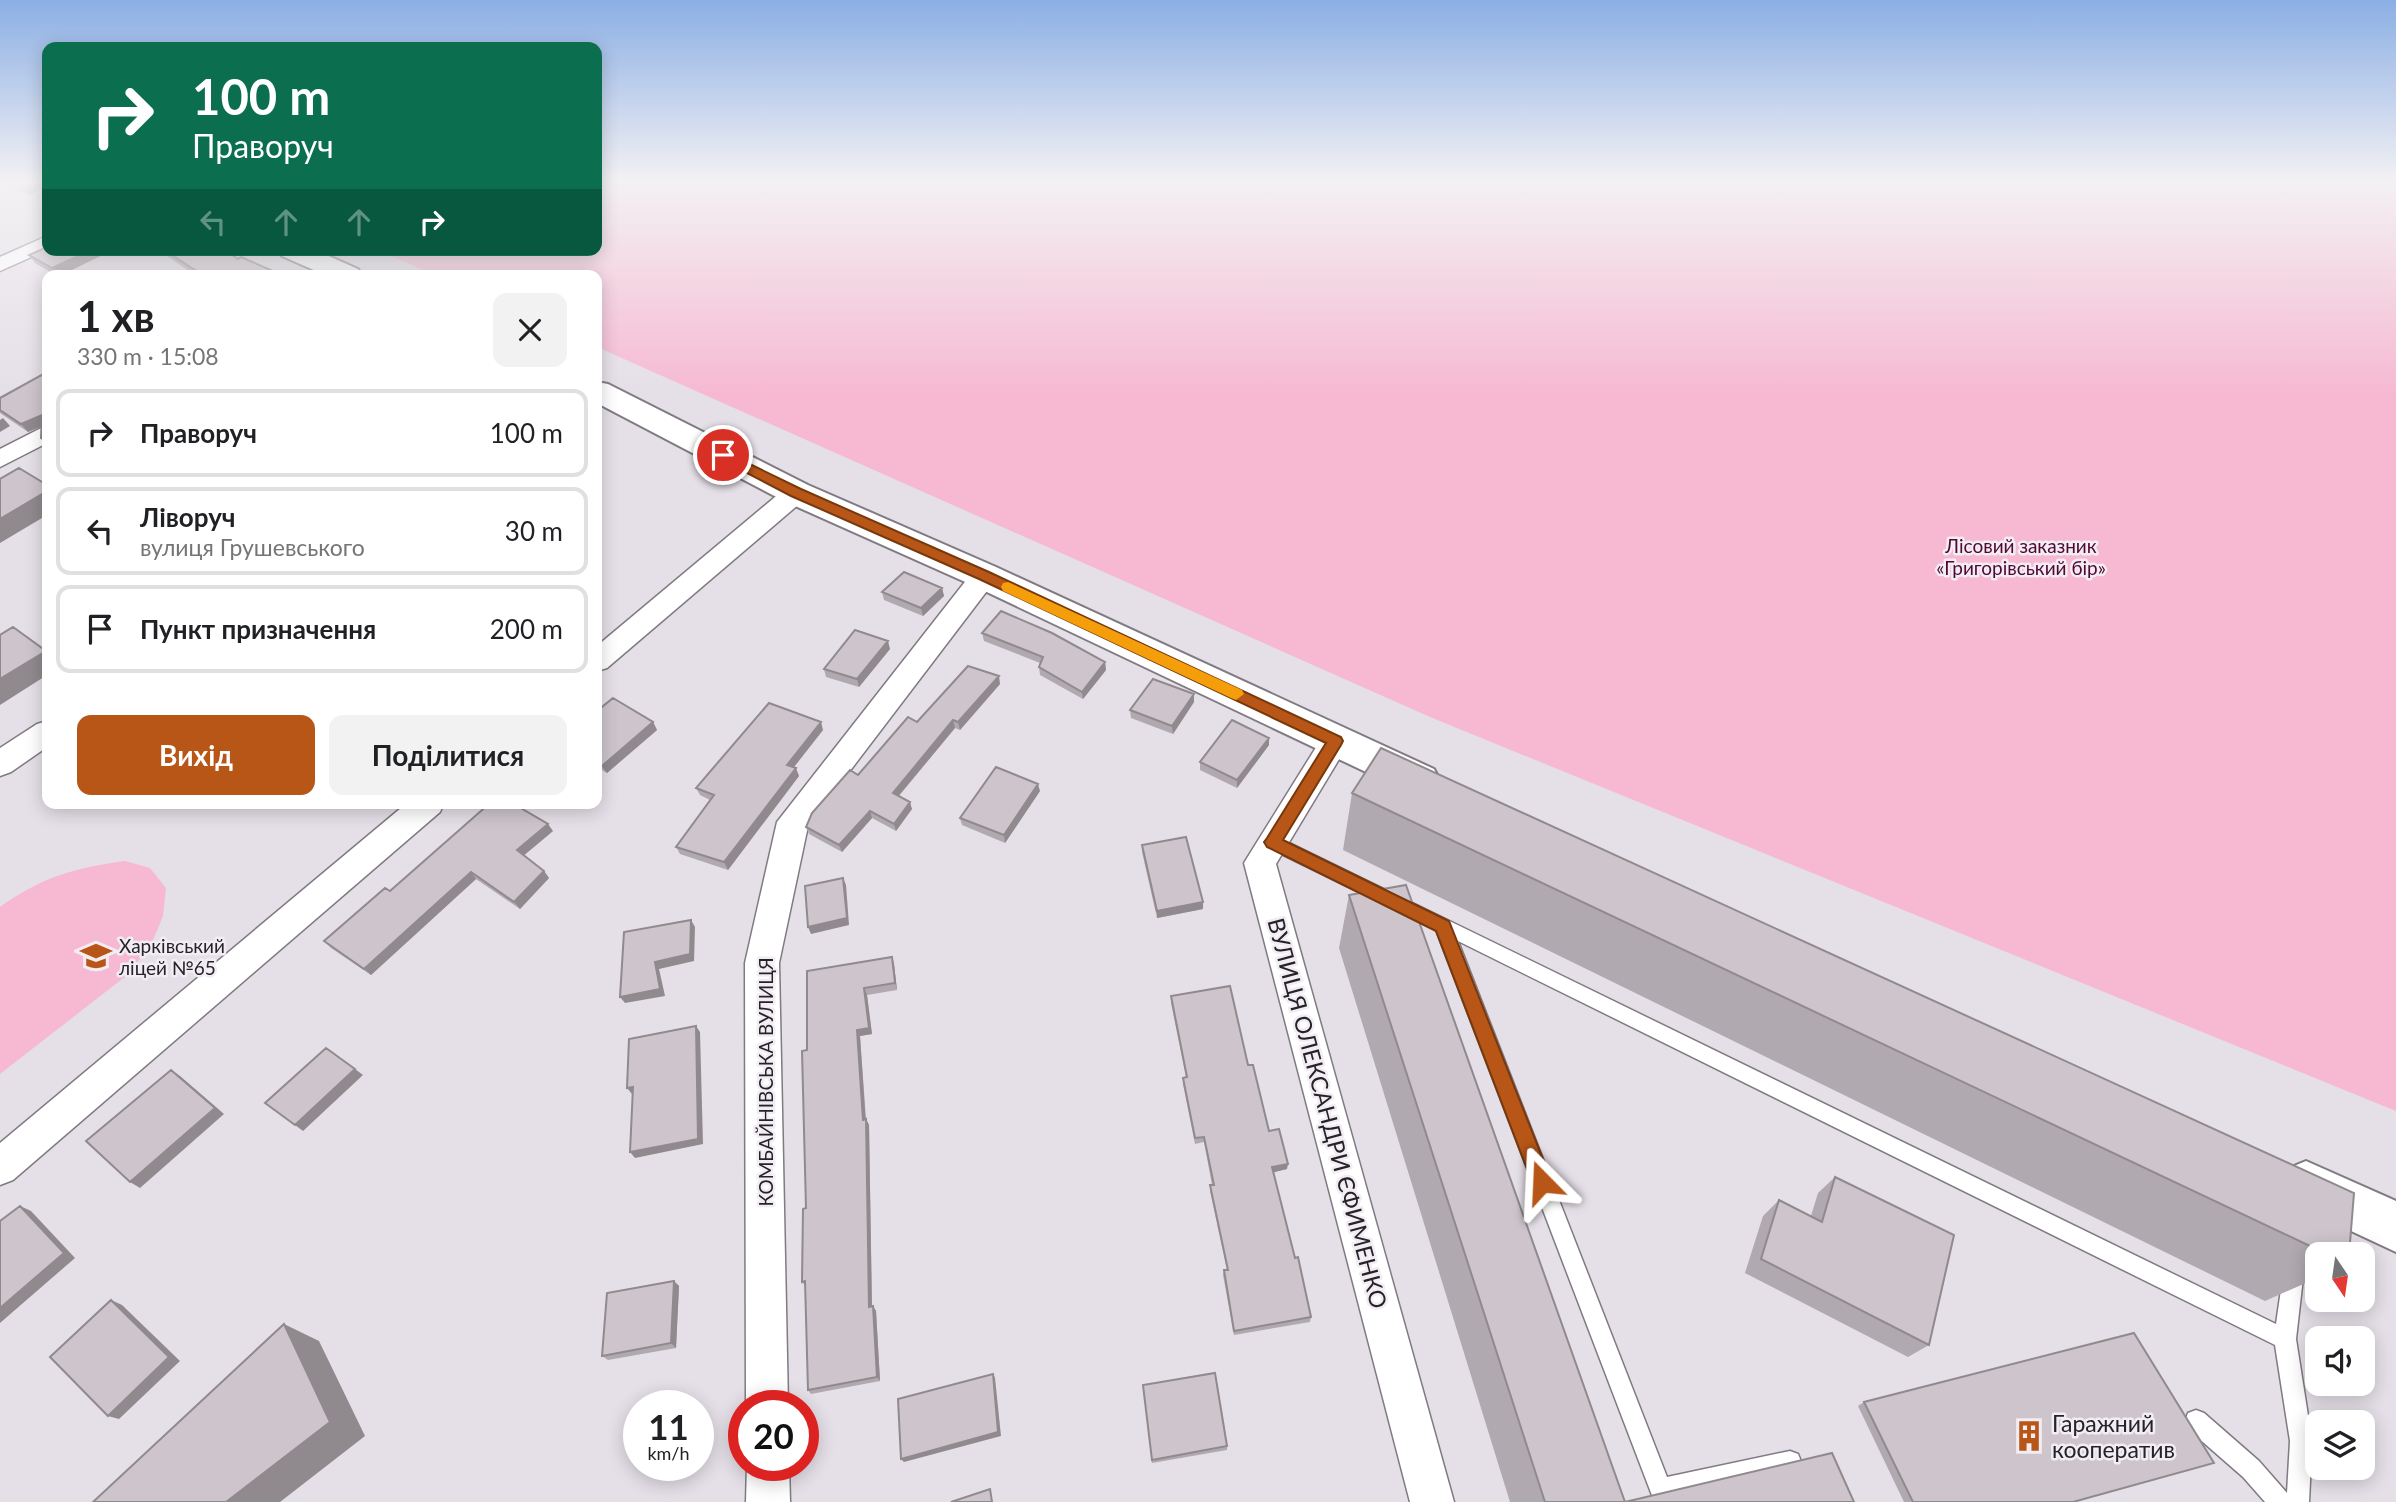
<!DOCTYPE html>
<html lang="uk">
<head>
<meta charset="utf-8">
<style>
  :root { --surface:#fff; --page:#f2f2f2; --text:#202124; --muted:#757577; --line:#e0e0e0; --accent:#b75616 }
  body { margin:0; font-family:Lato,sans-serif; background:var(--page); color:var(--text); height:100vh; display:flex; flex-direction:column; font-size:26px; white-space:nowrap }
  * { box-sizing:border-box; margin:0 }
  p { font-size:23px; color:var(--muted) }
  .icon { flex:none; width:38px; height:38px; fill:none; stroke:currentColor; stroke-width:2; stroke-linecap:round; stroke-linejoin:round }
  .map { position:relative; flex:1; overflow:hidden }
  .sheet { position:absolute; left:42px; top:270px; width:560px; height:539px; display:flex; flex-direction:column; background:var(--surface); border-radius:14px; box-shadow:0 4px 18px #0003 }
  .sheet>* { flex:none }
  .banner { position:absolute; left:42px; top:42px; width:560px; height:214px; border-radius:14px; box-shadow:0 4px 18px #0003; background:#0b6e4f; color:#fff; overflow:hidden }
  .needle { width:46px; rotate:167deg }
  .fabs { position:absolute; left:2305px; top:1242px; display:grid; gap:14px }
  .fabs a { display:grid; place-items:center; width:70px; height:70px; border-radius:14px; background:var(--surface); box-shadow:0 4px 18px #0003; font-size:35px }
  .speed { position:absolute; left:623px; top:1390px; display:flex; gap:14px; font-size:35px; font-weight:700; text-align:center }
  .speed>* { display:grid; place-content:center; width:91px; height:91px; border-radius:50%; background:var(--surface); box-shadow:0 4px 18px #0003; line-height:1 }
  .speed small { font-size:18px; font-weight:400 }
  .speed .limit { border:10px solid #d22; background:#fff; color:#111 }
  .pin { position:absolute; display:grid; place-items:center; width:60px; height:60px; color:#fff; margin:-30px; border:4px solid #fff; border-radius:50%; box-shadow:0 2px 7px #0007 }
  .me { position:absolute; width:77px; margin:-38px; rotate:339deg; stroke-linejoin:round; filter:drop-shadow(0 0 5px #0008) }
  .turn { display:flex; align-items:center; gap:24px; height:147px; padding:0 35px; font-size:32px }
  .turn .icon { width:91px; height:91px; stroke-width:2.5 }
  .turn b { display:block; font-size:49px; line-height:60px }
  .lanes { display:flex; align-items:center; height:66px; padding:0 35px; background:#0003; justify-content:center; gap:35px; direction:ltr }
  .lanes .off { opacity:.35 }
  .round { display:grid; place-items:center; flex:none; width:74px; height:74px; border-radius:14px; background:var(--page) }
  .overview { display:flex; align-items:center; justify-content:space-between; height:119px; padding:0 35px }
  h1 { font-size:42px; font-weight:700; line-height:52px }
  .button { display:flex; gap:14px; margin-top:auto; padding:14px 35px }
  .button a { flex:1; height:80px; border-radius:14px; background:var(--accent); color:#fff; font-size:28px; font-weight:700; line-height:80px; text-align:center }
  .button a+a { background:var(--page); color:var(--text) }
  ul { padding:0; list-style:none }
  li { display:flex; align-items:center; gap:21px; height:88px; margin:0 14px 10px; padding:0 21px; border:4px solid var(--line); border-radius:14px }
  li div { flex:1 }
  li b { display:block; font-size:26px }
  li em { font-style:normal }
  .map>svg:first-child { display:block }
  .green { fill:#f6b9d1 }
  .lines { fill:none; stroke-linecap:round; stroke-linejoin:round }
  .lane-casing { stroke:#807a82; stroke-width:3 }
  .street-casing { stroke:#807a82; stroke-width:3 }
  .secondary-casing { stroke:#807a82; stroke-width:4 }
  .lane { fill:#fff; fill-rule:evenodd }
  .street { fill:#fff; fill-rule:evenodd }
  .secondary { fill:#fff; fill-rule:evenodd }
  .wall { fill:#b0a9af }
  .shaded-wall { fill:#908a8e }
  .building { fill:#cdc5cb; stroke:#908a8e; stroke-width:2 }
  .route { fill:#b75616; stroke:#77380e; stroke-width:2 }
  .slow { fill:#f59e0b }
  .labels { text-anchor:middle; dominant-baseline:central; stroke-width:5; stroke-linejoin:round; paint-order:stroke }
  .park-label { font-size:19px; fill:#510831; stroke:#f2ecf4 }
  .poi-label { font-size:19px; fill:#262326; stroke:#f2ecf4; text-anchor:start }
  .street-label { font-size:19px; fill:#262326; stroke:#f2ecf4 }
  .near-street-label { font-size:23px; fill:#262326; stroke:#f2ecf4 }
  .near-poi-label { font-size:23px; fill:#262326; stroke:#f2ecf4; text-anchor:start }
</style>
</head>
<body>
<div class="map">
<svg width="2396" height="1502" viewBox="0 0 2396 1502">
  <rect width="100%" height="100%" fill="#e5dfe7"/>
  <path class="green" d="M 597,183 L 2396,183 L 2396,1111 L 1430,717 L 597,347 L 597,275 L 434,275 L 378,250 L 597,250 Z
    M 125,861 L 150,868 L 166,888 L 163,916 L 151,945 L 126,976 L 0,1074 L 0,907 C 42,877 74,868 125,861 Z"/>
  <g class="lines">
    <defs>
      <path id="lane" d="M 1273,835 L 2276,1324 L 2284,1269 L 2287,1262 L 2294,1259 L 2301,1262 L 2304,1269 L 2296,1339 L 2312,1441 L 2309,1502 L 2265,1502 L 2243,1477 L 2188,1429 L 2185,1421 L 2188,1413 L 2196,1410 L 2204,1413 L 2259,1461 L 2287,1493 L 2290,1441 L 2275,1345 L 1458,941 L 1667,1477 L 1790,1451 L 1798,1454 L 1818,1502 L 1796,1502 L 1784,1475 L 1661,1501 L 1653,1498 L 1436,930 L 1267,847 L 1265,842 L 1267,837 Z"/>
      <path id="street" d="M 47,236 L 47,250 L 0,271 L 0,257 Z
        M 47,425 L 47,443 L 0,467 L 0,449 Z
        M 796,485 L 805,487 L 809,493 L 805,499 L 607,668 L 597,671 L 597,646 L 787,487 Z
        M 984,567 L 993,569 L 997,576 L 993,583 L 808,826 L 779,963 L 788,1405 L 746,1405 L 745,963 L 777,822 L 975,569 Z
        M 47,721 L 47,747 L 11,772 L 0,776 L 0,748 L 37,724 Z
        M 1335,729 L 1345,733 L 1350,741 L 1276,864 L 1454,1502 L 1410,1502 L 1244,863 L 1325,733 Z
        M 407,803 L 444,803 L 440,812 L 13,1180 L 0,1185 L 0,1143 Z
        M 747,1465 L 789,1465 L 790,1502 L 746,1502 Z"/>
      <path id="secondary" d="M 279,250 L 315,250 L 358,269 L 362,275 L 325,275 L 282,256 Z
        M 597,382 L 608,384 L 808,485 L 996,567 L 1434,769 L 1440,780 L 1434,791 L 1420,796 L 1406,791 L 972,585 L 784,501 L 597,403 Z
        M 2306,1161 L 2396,1201 L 2396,1252 L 2289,1202 L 2282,1185 L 2289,1168 Z"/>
    </defs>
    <use href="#lane" class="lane-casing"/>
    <use href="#street" class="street-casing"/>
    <use href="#secondary" class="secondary-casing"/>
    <use href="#lane" class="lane"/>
    <use href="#street" class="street"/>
    <use href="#secondary" class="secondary"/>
  </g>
  <path class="wall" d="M 1,183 L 47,183 L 47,187 L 29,195 Z
    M 47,250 L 113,250 L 61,275 L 56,275 L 35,263 L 29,255 Z
    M 158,250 L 225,250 L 238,259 L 277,275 L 195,275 Z
    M 47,372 L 47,445 L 41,438 L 41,426 L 28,432 L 0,413 L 0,398 Z
    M 942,588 L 944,596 L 923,616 L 884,600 L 882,592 Z
    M 982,633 L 1105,662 L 1106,670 L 1083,699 L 1040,675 L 1039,667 L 1040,663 L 984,641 Z
    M 890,649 L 859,687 L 826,677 L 824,669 Z
    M 1000,684 L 960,730 L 955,728 L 899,796 L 912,809 L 896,831 L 872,818 L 842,852 L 809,834 L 806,827 L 858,775 L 917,722 Z
    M 1194,702 L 1173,734 L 1131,718 L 1130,710 Z
    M 597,711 L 653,722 L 657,730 L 607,773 L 597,767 Z
    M 823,730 L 794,767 L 799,776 L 728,870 L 680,854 L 676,847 L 710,800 L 700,795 L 696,788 Z
    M 1269,745 L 1237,788 L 1200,770 L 1200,762 Z
    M 1040,791 L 1005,843 L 962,825 L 960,818 Z
    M 1352,793 L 2349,1255 L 2317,1255 L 2317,1278 L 2265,1301 L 1343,850 Z
    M 553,831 L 524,855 L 544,871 L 549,878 L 520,909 L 476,879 L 371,975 L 331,948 L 324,941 L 390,891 Z
    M 1142,845 L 1203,909 L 1157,918 L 1142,852 Z
    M 1349,895 L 1625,1502 L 1854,1502 L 1510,1502 L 1339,948 Z
    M 892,957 L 894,964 L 897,990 L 867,995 L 872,1034 L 860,1036 L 866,1119 L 869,1125 L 872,1306 L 873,1306 L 876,1311 L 880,1381 L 811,1394 L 808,1390 L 805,1286 L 802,1282 L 806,1208 L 807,1050 Z
    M 1171,996 L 1248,1065 L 1269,1131 L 1287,1169 L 1273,1172 L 1311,1317 L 1310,1322 L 1234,1335 L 1223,1275 L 1224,1270 L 1227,1270 L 1210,1191 L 1210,1185 L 1212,1185 L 1204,1142 L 1195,1144 L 1183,1084 L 1183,1078 L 1186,1077 L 1171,1003 Z
    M 1835,1177 L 1929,1345 L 1908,1357 L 1745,1273 L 1763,1216 L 1779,1200 L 1811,1216 L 1818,1193 Z
    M 674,1281 L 679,1286 L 676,1348 L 608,1360 L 602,1356 Z
    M 1143,1385 L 1227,1446 L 1227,1450 L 1152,1463 Z
    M 1864,1402 L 2075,1502 L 1904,1502 L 1858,1406 Z"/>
  <path class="shaded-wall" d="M 20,183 L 47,183 L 47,187 L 29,195 Z
    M 91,250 L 113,250 L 61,275 L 58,275 L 52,268 Z
    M 42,415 L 47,424 L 28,432 L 21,424 Z
    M 3,418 L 10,426 L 0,432 L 0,420 Z
    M 47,491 L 47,515 L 0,543 L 0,519 Z
    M 942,588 L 944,596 L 923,616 L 921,608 Z
    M 888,641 L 890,649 L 859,687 L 857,679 Z
    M 46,651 L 47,652 L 47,675 L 0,705 L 0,679 Z
    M 1105,662 L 1106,670 L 1083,699 L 1082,692 Z
    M 999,676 L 1000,684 L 960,730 L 958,722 Z
    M 1194,694 L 1194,702 L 1173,734 L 1172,726 Z
    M 953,720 L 955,728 L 895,800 L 893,793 Z
    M 653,722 L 657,730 L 607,773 L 602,766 Z
    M 821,722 L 823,730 L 790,772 L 787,765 Z
    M 1269,738 L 1269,745 L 1237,788 L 1237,780 Z
    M 796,768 L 799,776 L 728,870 L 724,862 Z
    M 1038,784 L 1040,791 L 1005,843 L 1004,835 Z
    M 910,802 L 912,809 L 896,831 L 894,824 Z
    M 870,811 L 872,818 L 842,852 L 839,845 Z
    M 548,824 L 553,831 L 522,857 L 517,850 Z
    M 544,871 L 549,878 L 520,909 L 514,902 Z
    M 471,872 L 476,879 L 371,975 L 364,969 Z
    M 843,878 L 846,885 L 849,925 L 811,934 L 808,927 Z
    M 1203,902 L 1203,909 L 1157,918 L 1157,911 Z
    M 691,920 L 695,927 L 694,961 L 659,969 L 665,996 L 625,1003 L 620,997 Z
    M 892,957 L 894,964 L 897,990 L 895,983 Z
    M 864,988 L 867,995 L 872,1034 L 860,1036 L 866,1126 L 863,1120 L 857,1030 Z
    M 696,1026 L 700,1032 L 703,1144 L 635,1158 L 630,1152 Z
    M 355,1069 L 363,1075 L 303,1131 L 295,1125 Z
    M 171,1070 L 180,1076 L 224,1114 L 140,1188 L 130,1182 Z
    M 633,1087 L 638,1093 L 632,1094 L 627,1088 Z
    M 866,1119 L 869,1125 L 872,1312 L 869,1307 Z
    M 1288,1164 L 1287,1169 L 1271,1173 L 1272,1167 Z
    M 20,1206 L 31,1211 L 75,1258 L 0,1323 L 0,1308 Z
    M 674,1281 L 679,1286 L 676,1348 L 671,1343 Z
    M 111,1300 L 122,1305 L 180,1361 L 119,1419 L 108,1416 Z
    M 873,1306 L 876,1311 L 880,1381 L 877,1377 Z
    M 284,1324 L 319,1341 L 365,1436 L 280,1502 L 226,1502 Z
    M 993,1374 L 995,1378 L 1001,1436 L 904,1462 L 901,1459 Z"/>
  <path class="building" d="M 47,247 L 47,250 L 91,250 L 52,268 L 29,255 Z
    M 164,250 L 225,250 L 238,259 L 241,257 L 275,272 L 271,275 L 206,275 L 195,270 Z
    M 47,372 L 47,442 L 41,438 L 42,415 L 21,424 L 0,410 L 0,398 Z
    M 19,468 L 47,485 L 47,491 L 0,519 L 0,479 Z
    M 904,572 L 942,588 L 921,608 L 882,592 Z
    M 1001,611 L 1052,633 L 1105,662 L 1082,692 L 1039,667 L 1043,657 L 982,633 Z
    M 13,627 L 46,651 L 0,679 L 0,635 Z
    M 855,630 L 888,641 L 857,679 L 824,669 Z
    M 968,666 L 999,676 L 958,722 L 953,720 L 893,793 L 910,802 L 894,824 L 870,811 L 839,845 L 806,827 L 812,813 L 850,770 L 858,775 L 908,717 L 917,722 Z
    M 1153,679 L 1194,694 L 1172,726 L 1130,710 Z
    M 613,698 L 653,722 L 602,766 L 597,762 L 597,711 Z
    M 769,703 L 821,722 L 787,765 L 796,768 L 724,862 L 676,847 L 714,795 L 696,788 Z
    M 1232,720 L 1269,738 L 1237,780 L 1200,762 Z
    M 1381,748 L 2354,1193 L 2349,1255 L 2329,1255 L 1352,793 Z
    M 996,767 L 1038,784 L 1004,835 L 960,818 Z
    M 490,803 L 512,803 L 548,824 L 517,850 L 544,871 L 514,902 L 471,872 L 364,969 L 324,941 L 385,888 L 390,891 Z
    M 1186,837 L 1203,902 L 1157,911 L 1142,845 Z
    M 843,878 L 847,918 L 808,927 L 805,886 Z
    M 1406,885 L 1625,1502 L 1832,1453 L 1854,1502 L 1545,1502 L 1349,895 Z
    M 691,920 L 690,954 L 655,962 L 660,989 L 620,997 L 624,932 Z
    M 892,957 L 895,983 L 864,988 L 869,1028 L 857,1030 L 863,1120 L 866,1119 L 869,1307 L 873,1306 L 877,1377 L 808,1390 L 805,1281 L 802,1282 L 803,1209 L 806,1208 L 802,1051 L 807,1050 L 807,971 Z
    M 1230,986 L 1248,1065 L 1253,1065 L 1269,1131 L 1279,1129 L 1288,1164 L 1272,1167 L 1295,1258 L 1298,1257 L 1311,1317 L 1234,1331 L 1224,1270 L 1228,1270 L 1210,1185 L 1214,1185 L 1204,1137 L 1195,1138 L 1183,1078 L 1187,1077 L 1171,996 Z
    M 696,1026 L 698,1139 L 630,1152 L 633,1087 L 627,1088 L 629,1039 Z
    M 326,1048 L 355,1069 L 295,1125 L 265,1103 Z
    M 171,1070 L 215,1108 L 130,1182 L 86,1141 Z
    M 1835,1177 L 1954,1235 L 1929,1345 L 1761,1259 L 1779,1200 L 1822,1222 Z
    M 20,1206 L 64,1253 L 0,1308 L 0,1221 Z
    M 674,1281 L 671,1343 L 602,1356 L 607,1293 Z
    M 111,1300 L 169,1357 L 108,1416 L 50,1357 Z
    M 284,1324 L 330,1422 L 226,1502 L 93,1502 Z
    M 2134,1333 L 2214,1463 L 2073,1502 L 1913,1502 L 1864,1402 Z
    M 1215,1373 L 1227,1446 L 1152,1460 L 1143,1385 Z
    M 993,1374 L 998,1432 L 901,1459 L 898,1399 Z
    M 990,1489 L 992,1502 L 951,1502 Z"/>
  <linearGradient id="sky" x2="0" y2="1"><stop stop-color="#8bafe4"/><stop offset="0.46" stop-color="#f3f1f4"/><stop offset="1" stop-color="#f3f1f4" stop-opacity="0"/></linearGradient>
  <rect width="2396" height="394" fill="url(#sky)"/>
  <path class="route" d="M 723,451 L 801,489 L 989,572 L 1341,737 L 1343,741 L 1341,745 L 1283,840 L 1449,921 L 1552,1182 L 1549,1190 L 1542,1192 L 1535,1190 L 1436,931 L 1267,847 L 1264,842 L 1267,838 L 1326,743 L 979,579 L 791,496 L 718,458 L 718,452 Z"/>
  <path class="slow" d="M 1008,582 L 1242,690 L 1244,694 L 1236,700 L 1231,698 L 1003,591 L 1001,587 L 1003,583 Z"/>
  <defs>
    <symbol id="school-bare" viewBox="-9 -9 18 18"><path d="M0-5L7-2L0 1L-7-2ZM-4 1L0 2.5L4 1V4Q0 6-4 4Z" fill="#b75616" stroke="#f2ecf4" stroke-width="2.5" paint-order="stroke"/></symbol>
    <symbol id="building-bare" viewBox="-9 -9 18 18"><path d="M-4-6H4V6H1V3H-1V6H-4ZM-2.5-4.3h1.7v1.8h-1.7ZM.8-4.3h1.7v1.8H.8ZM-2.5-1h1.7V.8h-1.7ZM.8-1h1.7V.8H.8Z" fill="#b75616" stroke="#f2ecf4" stroke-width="2.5" paint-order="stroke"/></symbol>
  </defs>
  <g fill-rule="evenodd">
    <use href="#school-bare" x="74" y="934" width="44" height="44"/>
    <use href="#building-bare" x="2007" y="1414" width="44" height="44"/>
  </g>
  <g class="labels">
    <g class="park-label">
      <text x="2021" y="545">Лісовий заказник<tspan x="2021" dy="22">«Григорівський бір»</tspan></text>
    </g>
    <g class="poi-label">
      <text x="119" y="945">Харківський<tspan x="119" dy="22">ліцей №65</tspan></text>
    </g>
    <g class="street-label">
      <text transform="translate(765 1082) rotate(-90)">КОМБАЙНІВСЬКА ВУЛИЦЯ</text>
    </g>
    <g class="near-street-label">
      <text transform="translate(1328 1113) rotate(75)">ВУЛИЦЯ ОЛЕКСАНДРИ ЄФИМЕНКО</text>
    </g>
    <g class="near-poi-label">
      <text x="2052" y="1423">Гаражний<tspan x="2052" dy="26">кооператив</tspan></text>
    </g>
  </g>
</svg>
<div class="fabs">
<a><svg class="needle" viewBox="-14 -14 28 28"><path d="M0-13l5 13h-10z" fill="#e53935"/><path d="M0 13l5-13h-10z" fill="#757577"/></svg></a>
<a><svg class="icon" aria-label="sound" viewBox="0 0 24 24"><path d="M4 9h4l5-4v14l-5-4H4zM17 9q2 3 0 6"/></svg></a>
<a><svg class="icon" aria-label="layers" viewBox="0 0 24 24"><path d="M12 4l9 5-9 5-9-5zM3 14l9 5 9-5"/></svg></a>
</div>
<div class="speed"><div>11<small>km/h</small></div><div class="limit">20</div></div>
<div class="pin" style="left:723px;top:455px;background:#d93025"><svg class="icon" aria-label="arrive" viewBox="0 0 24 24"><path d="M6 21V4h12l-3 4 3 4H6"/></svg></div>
<svg class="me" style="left:1542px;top:1182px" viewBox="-20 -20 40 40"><path d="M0-17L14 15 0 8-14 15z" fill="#b75616" stroke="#fff" stroke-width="4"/></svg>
<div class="banner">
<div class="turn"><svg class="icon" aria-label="right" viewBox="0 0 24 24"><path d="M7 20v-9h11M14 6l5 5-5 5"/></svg><div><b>100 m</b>Праворуч</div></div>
<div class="lanes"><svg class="icon off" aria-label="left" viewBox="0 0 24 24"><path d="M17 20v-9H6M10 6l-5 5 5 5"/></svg><svg class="icon off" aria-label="ahead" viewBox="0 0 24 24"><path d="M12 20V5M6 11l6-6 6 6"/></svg><svg class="icon off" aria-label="ahead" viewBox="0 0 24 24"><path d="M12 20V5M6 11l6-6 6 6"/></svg><svg class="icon" aria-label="right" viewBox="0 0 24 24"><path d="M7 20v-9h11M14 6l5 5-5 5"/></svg></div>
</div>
<section class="sheet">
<div class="overview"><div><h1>1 хв</h1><p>330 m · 15:08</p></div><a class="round"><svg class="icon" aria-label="close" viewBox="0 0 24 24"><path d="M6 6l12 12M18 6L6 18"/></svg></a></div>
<ul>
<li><svg class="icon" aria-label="right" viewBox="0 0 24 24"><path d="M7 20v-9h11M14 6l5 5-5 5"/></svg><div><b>Праворуч</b></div><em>100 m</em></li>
<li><svg class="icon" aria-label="left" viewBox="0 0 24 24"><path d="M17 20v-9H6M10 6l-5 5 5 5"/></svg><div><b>Ліворуч</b><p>вулиця Грушевського</p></div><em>30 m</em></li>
<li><svg class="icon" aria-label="arrive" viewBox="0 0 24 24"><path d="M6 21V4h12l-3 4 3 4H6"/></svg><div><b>Пункт призначення</b></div><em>200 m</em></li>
</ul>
<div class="button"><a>Вихід</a><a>Поділитися</a></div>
</section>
</div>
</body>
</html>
